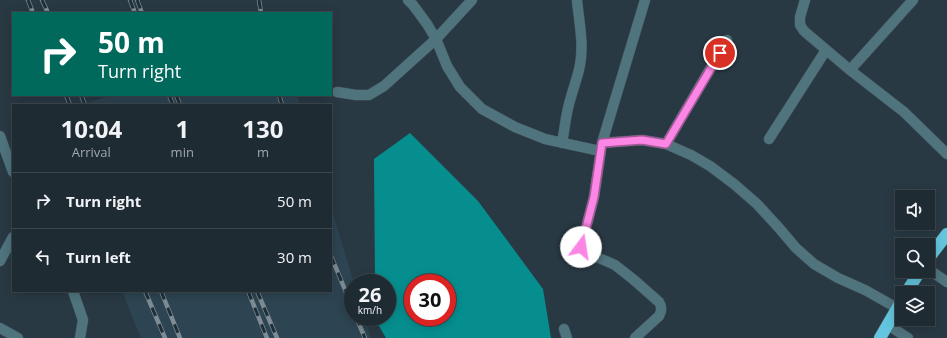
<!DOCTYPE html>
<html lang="en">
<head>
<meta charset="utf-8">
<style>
  :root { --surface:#1f2b32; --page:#27333a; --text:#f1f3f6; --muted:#a1a7ac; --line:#3c474d }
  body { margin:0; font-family:"Open Sans",sans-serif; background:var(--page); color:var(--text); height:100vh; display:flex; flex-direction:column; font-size:15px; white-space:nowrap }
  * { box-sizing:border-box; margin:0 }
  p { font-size:13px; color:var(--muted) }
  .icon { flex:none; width:22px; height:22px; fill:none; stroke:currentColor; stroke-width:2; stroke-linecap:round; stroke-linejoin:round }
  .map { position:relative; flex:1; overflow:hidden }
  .side { position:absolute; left:12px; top:104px; width:320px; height:188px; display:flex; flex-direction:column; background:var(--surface); border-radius:0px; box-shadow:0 2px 10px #0003,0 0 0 1px var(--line) }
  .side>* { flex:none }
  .top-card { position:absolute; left:12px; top:12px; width:320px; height:84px; border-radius:0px; box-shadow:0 2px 10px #0003,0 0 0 1px var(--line); background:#00695c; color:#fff; overflow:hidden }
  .tools { position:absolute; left:895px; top:190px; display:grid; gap:8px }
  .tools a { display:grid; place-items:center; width:40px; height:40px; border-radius:0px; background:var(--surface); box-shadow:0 2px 10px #0003,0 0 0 1px var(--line); font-size:20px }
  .speed { position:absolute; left:344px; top:274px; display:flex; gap:8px; font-size:20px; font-weight:700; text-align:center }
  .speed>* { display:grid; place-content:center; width:52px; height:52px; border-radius:50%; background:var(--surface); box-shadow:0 2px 10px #0003,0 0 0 1px var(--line); line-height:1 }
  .speed small { font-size:10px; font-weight:400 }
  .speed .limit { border:6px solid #d22; background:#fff; color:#111 }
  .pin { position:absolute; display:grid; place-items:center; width:34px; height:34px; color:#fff; margin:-17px; border:2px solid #fff; border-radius:50%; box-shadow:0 1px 4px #0007 }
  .me { position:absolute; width:44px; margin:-22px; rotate:14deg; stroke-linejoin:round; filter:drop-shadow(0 0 3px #0008) }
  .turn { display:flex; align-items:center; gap:14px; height:84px; padding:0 20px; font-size:18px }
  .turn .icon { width:52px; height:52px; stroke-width:2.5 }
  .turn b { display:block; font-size:28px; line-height:34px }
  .eta { display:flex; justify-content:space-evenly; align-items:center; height:68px; text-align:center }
  .eta b { font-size:24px; font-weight:700; line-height:28px }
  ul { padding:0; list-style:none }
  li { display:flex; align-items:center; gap:12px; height:56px; padding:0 20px; border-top:1px solid var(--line) }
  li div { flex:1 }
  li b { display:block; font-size:15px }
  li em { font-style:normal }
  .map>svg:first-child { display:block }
  .built { fill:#2d4452 }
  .water { fill:#068e8f; fill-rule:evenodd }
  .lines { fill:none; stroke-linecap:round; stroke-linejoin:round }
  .minor-casing { stroke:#47565f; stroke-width:11 }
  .highway-casing { stroke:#47565f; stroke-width:13 }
  .minor { stroke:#4f747d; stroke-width:10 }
  .highway { stroke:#63c6de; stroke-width:12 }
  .rail-casing { stroke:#7e8b93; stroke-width:4.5 }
  .rail { stroke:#1f2f39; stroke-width:3; stroke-dasharray:9; stroke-linecap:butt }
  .route-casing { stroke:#a35795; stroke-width:10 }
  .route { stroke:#fb86e5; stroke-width:7 }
</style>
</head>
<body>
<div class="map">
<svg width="947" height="338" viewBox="0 0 947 338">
  <rect width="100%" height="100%" fill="#293943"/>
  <path class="built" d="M 110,95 L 297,95 L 300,105 L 82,105 Z
    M 331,207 L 354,283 L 353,283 L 353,317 L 365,317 L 371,338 L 141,338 L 122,291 L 331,291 Z"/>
  <path class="water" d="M 410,133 L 478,201 L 543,289 L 551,338 L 386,338 L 376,321 L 376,317 L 387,317 L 387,283 L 375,283 L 374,159 ZM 413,283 L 447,283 L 447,317 L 413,317 Z"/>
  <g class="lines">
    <defs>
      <path id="minor" d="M 408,0 L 413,5 L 427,24 L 436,39 L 447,66 L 460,87 L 482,109 L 515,127 L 545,139 L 600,151
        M 805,0 L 800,17 L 800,25 L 804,31 L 850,70 L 904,112 L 947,154
        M 850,70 L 913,0
        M 337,92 L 356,95 L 369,95 L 384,86 L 436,39 L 472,0
        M 0,136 L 13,172
        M 769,139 L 826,50
        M 562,143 C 565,127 566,112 571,97 C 574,86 578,76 580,65 C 584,43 579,22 577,0
        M 602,143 L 642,140 L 666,144 L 691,155 L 710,166 L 734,184 L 757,204 L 779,228 L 796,248 L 814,264 L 838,278 L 865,290 L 897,308
        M 666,144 L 727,40
        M 0,261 L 13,237
        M 928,269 L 947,282
        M 73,291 L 83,320 L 80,338
        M 888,325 L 908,338
        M 0,328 L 18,338
        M 564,329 L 567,338
        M 635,338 L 659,316 C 662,310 662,307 659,302 L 634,280 L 615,265 L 599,258 L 587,254 L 582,251 L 581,247 L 594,197 L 602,143 L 645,0"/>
      <path id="highway" d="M 928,259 L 947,234
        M 906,293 L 920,271
        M 880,338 L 902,300"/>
    </defs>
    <use href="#minor" class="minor-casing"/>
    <use href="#highway" class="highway-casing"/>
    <use href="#minor" class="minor"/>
    <use href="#highway" class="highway"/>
    <defs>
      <path id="rail" d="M 28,0 L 33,13
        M 42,0 L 48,13
        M 130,0 L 135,13
        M 137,0 L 142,13
        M 259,0 L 261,13
        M 66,95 L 70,105
        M 81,95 L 85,105
        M 169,95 L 173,105
        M 176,95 L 180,105
        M 279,95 L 282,105
        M 331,256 L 353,309
        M 145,291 L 165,338
        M 161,291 L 180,338
        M 248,291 L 267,338
        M 257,291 L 277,338
        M 356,317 L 365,338"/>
    </defs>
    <use href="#rail" class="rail-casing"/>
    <use href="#rail" class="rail"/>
  </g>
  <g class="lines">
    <defs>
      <path id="route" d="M 581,247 L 594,197 L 602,143 L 642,140 L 666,144 L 720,53"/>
    </defs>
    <use href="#route" class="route-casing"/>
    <use href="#route" class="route"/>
  </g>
</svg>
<div class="tools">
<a><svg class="icon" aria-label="sound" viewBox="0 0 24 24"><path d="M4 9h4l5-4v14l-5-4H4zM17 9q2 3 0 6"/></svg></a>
<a><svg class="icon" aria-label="search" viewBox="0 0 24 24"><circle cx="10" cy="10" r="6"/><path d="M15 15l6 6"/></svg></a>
<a><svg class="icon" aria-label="layers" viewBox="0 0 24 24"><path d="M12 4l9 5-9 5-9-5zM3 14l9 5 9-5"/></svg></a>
</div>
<div class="speed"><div>26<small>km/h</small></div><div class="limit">30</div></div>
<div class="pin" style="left:720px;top:53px;background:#d93025"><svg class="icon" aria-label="arrive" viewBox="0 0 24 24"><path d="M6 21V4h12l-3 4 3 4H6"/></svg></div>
<svg class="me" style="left:581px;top:247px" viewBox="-20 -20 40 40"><circle r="19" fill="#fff"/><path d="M0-13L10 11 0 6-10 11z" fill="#fb86e5"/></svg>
<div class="top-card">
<div class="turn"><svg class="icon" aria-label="right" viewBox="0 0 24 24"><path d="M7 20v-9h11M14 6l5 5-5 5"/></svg><div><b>50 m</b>Turn right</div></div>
</div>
<section class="side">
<div class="eta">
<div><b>10:04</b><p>Arrival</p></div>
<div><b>1</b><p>min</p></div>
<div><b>130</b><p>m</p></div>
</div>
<ul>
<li><svg class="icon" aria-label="right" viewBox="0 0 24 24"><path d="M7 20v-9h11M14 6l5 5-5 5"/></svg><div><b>Turn right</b></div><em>50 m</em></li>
<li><svg class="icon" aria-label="left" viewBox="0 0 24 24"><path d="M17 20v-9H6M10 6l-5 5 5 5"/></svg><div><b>Turn left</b></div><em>30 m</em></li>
</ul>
</section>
</div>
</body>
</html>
